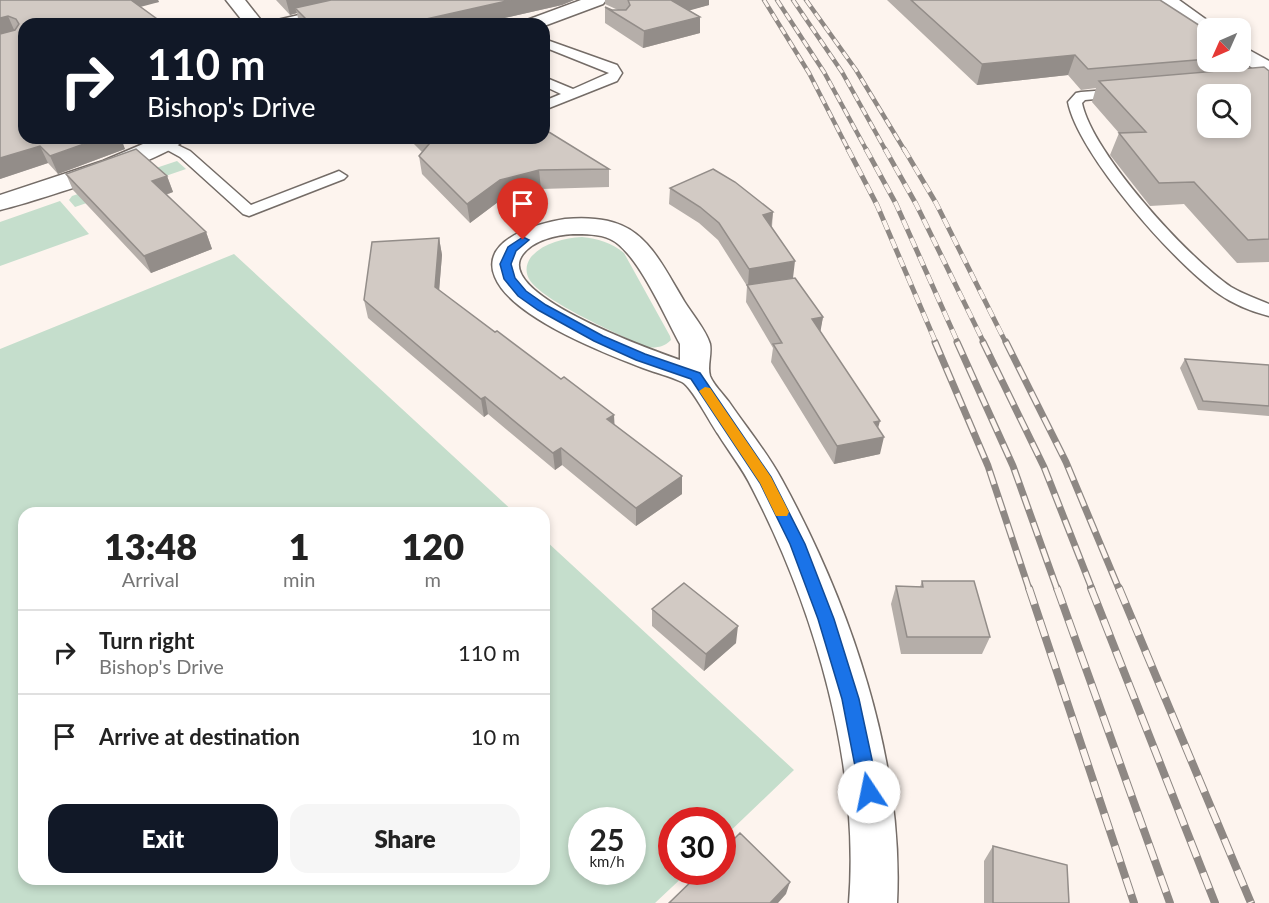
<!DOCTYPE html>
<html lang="en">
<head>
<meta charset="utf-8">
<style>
  :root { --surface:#fff; --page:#f6f6f6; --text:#222; --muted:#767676; --line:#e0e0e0; --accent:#111827 }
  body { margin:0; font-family:Lato,sans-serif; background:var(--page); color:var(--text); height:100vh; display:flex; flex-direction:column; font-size:22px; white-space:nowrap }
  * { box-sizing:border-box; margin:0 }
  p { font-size:20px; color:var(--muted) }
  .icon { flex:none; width:33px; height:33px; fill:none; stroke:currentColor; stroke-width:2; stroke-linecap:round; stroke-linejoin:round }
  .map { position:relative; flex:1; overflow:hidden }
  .details { position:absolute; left:18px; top:507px; width:532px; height:378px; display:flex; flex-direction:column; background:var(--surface); border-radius:18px; box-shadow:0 3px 9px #0003 }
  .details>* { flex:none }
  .hud { position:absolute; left:18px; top:18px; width:532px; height:126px; border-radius:18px; box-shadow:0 3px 9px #0003; background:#111827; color:#fff; overflow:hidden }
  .needle { width:39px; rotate:225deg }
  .fabs { position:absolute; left:1197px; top:18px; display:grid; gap:12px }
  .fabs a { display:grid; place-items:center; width:54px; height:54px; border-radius:12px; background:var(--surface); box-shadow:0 3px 9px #0003; font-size:30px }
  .speed { position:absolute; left:568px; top:807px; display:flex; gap:12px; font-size:30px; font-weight:700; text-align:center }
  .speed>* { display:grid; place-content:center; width:78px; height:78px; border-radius:50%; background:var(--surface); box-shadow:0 3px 9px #0003; line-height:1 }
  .speed small { font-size:15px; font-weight:400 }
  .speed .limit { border:9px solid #d22; background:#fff; color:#111 }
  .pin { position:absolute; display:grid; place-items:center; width:51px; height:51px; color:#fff; margin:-62px -26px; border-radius:50% 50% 50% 0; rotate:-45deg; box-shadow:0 0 6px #0007 }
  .pin .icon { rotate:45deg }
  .me { position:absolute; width:66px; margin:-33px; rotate:349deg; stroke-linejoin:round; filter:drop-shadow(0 0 4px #0008) }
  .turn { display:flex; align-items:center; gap:21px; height:126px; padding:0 30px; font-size:27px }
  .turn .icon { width:78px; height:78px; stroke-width:2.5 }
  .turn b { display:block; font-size:42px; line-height:51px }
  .eta { display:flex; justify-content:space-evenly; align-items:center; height:102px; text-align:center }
  .eta b { font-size:36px; font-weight:800; line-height:42px }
  .primary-button { display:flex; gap:12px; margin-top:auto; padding:12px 30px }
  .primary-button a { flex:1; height:69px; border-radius:18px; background:var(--accent); color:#fff; font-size:24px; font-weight:800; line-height:69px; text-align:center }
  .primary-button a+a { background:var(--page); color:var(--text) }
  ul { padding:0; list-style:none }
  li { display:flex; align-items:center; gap:18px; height:84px; padding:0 30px; border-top:2px solid var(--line) }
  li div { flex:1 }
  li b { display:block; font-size:22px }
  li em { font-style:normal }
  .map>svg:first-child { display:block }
  .green { fill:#c5decc; fill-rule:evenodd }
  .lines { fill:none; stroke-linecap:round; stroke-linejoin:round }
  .lane-casing { stroke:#746c67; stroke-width:3 }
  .street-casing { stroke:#746c67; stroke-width:3 }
  .lane { fill:#fff; fill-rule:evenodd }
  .street { fill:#fff; fill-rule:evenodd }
  .rail-far3-casing { stroke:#8e8884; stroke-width:4.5 }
  .rail-far2-casing { stroke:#8e8884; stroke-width:5 }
  .rail-far1-casing { stroke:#8e8884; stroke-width:7 }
  .rail-casing { stroke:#8e8884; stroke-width:8 }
  .rail-far3 { stroke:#fdf4ee; stroke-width:3; stroke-dasharray:8; stroke-linecap:butt }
  .rail-far2 { stroke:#fdf4ee; stroke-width:4; stroke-dasharray:10; stroke-linecap:butt }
  .rail-far1 { stroke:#fdf4ee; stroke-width:4.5; stroke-dasharray:14; stroke-linecap:butt }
  .rail { stroke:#fdf4ee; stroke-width:6; stroke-dasharray:17; stroke-linecap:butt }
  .wall { fill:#b5aea9 }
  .shaded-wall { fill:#938d89 }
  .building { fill:#d2cac4; stroke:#938d89; stroke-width:1.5; fill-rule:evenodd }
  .route { fill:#1a73e8; stroke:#114b97; stroke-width:1.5 }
  .slow { fill:#f59e0b }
</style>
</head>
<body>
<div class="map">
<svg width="1269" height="903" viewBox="0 0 1269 903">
  <rect width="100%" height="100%" fill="#fdf4ee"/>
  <path class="green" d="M 177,161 L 186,169 L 75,207 L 69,200 L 72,196 Z
    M 60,201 L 89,234 L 0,266 L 0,222 Z
    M 582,237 C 598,239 611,242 624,253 L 670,336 L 671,340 C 663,348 655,348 645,347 C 619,334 543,302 529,279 C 525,271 526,264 531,257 C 543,243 564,238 582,237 Z
    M 234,254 L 515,513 L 24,513 L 24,879 L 544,879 L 545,540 L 794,770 L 723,838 L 723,820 L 672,820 L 672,872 L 688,872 L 655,903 L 0,903 L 0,349 ZM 633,820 L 633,872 L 582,872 L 582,820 Z"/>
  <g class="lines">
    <defs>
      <path id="lane" d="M 364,0 L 385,0 L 383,2 L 292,24 L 271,24 L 273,21 Z
        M 544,39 L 617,65 L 622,73 L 617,81 L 544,110 L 544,101 L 561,94 L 544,86 L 544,77 L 573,89 L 609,73 L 544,47 Z
        M 1122,89 L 1127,90 L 1129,93 L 1127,96 L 1085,100 L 1082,103 C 1092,153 1188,258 1231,287 C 1243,294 1257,299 1269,304 L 1269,316 C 1253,312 1233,304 1219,294 C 1175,264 1078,154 1068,102 L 1076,93 L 1081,92 Z
        M 165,139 L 190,151 L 251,205 L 334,173 L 339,171 L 347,176 L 344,179 L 249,216 L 243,214 L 180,157 L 160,146 L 158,143 Z"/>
      <path id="street" d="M 226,0 L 245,0 L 264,24 L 245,24 Z
        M 581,0 L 606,0 L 603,4 L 544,26 L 544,24 L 525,24 L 527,20 Z
        M 1158,0 L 1179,0 L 1218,28 L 1208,28 L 1208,33 L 1202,32 Z
        M 1240,45 L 1269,61 L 1269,76 L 1262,74 L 1240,60 Z
        M 157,138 L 186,138 C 173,158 30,203 0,210 L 0,195 L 103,161 Z
        M 565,219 C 638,213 651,245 684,301 C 692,314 706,330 710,344 C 712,354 707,366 710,376 C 713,384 723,394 729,402 C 746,427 767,452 782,480 C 850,604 904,760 897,903 L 849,903 C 860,765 815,610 752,488 C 743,469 729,452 718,434 C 710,423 692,387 682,382 C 670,376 656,373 643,368 C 604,353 511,317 495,277 C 479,239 539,223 565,219 ZM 573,234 C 585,234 599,234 610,239 C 637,251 665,317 680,344 L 680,360 C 655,351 491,294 523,254 C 534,240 556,235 573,234 Z"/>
    </defs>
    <use href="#lane" class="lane-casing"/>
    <use href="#street" class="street-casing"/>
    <use href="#lane" class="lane"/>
    <use href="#street" class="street"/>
    <defs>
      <path id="rail-far3" d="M 764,0 L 809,73 L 849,151
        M 777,0 L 824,72 L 867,151
        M 793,0 L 842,72 L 886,151
        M 806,0 L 856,70 L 905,151"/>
      <path id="rail-far2" d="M 848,149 L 877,205 L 936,343
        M 866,149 L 896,204 L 958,343
        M 885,149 L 916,204 L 984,343
        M 904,149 L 936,203 L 1006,343"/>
      <path id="rail-far1" d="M 935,342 L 988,466 L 1029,589
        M 957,342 L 1013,466 L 1057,589
        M 983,342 L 1044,467 L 1092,589
        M 1006,342 L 1066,462 L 1119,589"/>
      <path id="rail" d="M 1029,588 L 1134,903
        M 1057,588 L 1170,903
        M 1091,588 L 1215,903
        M 1119,588 L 1251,903"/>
    </defs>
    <use href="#rail-far3" class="rail-far3-casing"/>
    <use href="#rail-far2" class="rail-far2-casing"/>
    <use href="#rail-far1" class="rail-far1-casing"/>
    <use href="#rail" class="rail-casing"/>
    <use href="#rail-far3" class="rail-far3"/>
    <use href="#rail-far2" class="rail-far2"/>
    <use href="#rail-far1" class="rail-far1"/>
    <use href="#rail" class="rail"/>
  </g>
  <path class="wall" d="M 0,0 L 158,0 L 159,2 L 24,24 L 125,149 L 58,174 L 48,163 L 0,179 Z
    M 276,0 L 574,0 L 562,5 L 478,24 L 299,24 L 297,13 L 290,15 Z
    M 605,0 L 709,0 L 709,5 L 689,10 L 700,17 L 700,33 L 643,48 L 605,23 L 605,7 L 612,10 L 618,10 L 605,4 Z
    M 887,0 L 1160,0 L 1208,31 L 1208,62 L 1240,62 L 1240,52 L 1247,56 L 1241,69 L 1269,71 L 1269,262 L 1237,263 L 1184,204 L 1150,206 L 1110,155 L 1119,133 L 1092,102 L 1096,88 L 1081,90 L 1068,75 L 977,85 Z
    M 408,138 L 544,138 L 609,169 L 609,187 L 541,189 L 502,199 L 470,223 L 422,174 L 419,156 L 422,152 Z
    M 66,174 L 167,176 L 173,192 L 166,195 L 206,232 L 212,249 L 151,273 L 73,190 Z
    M 670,188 L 773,212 L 772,227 L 793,278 L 823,317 L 820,331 L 878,428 L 880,454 L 834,464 L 771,362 L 773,348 L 746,302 L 747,286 L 718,240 L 699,223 L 669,204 Z
    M 439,238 L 442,255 L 439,290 L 495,332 L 561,379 L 614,415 L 614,425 L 682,494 L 636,526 L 562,465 L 555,470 L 488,414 L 484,417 L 368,318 L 364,300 Z
    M 1185,359 L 1269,365 L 1269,416 L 1198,410 L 1180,368 Z
    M 922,581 L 990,637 L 982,654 L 901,654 L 891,604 L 896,586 L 920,587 Z
    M 652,609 L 736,643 L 704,671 L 652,626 Z
    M 993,846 L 1069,903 L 984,903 L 984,861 Z"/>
  <path class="shaded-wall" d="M 126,0 L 158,0 L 159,2 L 129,10 Z
    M 286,0 L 354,0 L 295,8 L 297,13 L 290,15 Z
    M 511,0 L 574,0 L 562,5 L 478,24 L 417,24 L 417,21 Z
    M 670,0 L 709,0 L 709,5 L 670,16 Z
    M 8,16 L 15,32 L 0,36 L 0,18 Z
    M 700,17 L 700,33 L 643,48 L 644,31 Z
    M 1075,55 L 1068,75 L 977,85 L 982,64 Z
    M 101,138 L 121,138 L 125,149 L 58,174 L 50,156 Z
    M 40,146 L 48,163 L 0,179 L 0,158 Z
    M 539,170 L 541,189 L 502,199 L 470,223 L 467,204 L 500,180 Z
    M 167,176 L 173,192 L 158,197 L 152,181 Z
    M 773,212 L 771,228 L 763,215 Z
    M 206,232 L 212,249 L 151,273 L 144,256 Z
    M 439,238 L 442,255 L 438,304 L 435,287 Z
    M 795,261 L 793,278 L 748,286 L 749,269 Z
    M 823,317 L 820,334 L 812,319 Z
    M 485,397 L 488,414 L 484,417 L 481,399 Z
    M 614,415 L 615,433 L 607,419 Z
    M 880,421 L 875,439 L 884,437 L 880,454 L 834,464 L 837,446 L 874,422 Z
    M 561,448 L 562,465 L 555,470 L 553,453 Z
    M 682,476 L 682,494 L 636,526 L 636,508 Z
    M 738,626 L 736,643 L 704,671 L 706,654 Z
    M 790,882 L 786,894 L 778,903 L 770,903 Z"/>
  <path class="building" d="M 0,0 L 131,0 L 164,24 L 24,24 L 24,138 L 101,138 L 50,156 L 40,146 L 0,158 L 0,34 L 15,30 L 19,24 L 16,19 L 8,16 L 0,18 Z
    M 331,0 L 511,0 L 417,21 L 422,24 L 311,24 L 295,8 Z
    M 628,0 L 671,0 L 700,17 L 644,31 L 605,7 L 612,10 L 626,10 L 630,5 Z
    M 911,0 L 1160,0 L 1208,31 L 1208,59 L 1088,69 L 1075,55 L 982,64 Z
    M 1240,52 L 1247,56 L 1240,56 Z
    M 1264,67 L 1269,71 L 1269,239 L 1248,240 L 1194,182 L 1159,183 L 1119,133 L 1146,132 L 1099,81 ZM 1208,94 L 1240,94 L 1240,128 L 1208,128 Z
    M 544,129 L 609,169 L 539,170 L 500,180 L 467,204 L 419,156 L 429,144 L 422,138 L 544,138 Z
    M 136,149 L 167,176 L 152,181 L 206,232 L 144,256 L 66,174 Z
    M 713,169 L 735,182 L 773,212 L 763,215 L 795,261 L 749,269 L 719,223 L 700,207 L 670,188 Z
    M 439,238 L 435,287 L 495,332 L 497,331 L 561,379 L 564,377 L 614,415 L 607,419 L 682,476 L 636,508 L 561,448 L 553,453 L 485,397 L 481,399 L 364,300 L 372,242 Z
    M 795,278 L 823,317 L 812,319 L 880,421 L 874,422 L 884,437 L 837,446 L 773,344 L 782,343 L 747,285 Z
    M 1185,359 L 1269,365 L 1269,406 L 1203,401 Z
    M 922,581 L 974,581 L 990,637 L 907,637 L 896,586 L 923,587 Z
    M 684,583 L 738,626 L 706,654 L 652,609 Z
    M 740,833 L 790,882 L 770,903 L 669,903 L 701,872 L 723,872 L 723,850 Z
    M 993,846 L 1067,865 L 1069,903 L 993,903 Z"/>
  <path class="route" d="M 523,237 L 529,240 L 516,251 L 511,264 L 515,278 L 526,291 L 546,305 L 603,336 L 645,354 L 700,373 L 771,477 L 805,544 L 834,619 L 859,699 L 879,792 L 876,798 L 869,801 L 863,798 L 860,792 L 842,699 L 818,619 L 790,544 L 760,483 L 691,379 L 636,360 L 594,341 L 538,310 L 518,296 L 504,279 L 500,264 L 508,247 Z"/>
  <path class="slow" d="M 705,387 L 710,388 L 771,477 L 789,512 L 787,516 L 776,516 L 760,483 L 699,391 Z"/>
</svg>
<div class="fabs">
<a><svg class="needle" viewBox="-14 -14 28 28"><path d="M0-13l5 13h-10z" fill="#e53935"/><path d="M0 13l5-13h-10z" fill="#767676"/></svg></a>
<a><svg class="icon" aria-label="search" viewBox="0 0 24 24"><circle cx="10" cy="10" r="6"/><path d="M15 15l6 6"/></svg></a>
</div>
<div class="speed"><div>25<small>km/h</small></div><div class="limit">30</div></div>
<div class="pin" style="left:523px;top:240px;background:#d93025"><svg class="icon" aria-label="arrive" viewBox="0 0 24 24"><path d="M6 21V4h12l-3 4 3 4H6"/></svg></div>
<svg class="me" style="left:869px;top:792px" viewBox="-20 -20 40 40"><circle r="19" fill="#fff"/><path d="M0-13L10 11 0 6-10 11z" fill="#1a73e8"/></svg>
<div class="hud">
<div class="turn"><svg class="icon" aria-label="right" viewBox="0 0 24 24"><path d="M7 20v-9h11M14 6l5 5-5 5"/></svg><div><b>110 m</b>Bishop's Drive</div></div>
</div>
<section class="details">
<div class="eta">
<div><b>13:48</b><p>Arrival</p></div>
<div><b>1</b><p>min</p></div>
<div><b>120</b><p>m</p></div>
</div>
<ul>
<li><svg class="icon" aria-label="right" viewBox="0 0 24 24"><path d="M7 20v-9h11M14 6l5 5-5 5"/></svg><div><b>Turn right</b><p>Bishop's Drive</p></div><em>110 m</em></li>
<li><svg class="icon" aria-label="arrive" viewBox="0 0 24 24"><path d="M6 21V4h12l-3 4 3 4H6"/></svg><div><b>Arrive at destination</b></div><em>10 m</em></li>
</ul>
<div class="primary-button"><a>Exit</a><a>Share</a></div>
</section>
</div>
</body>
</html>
